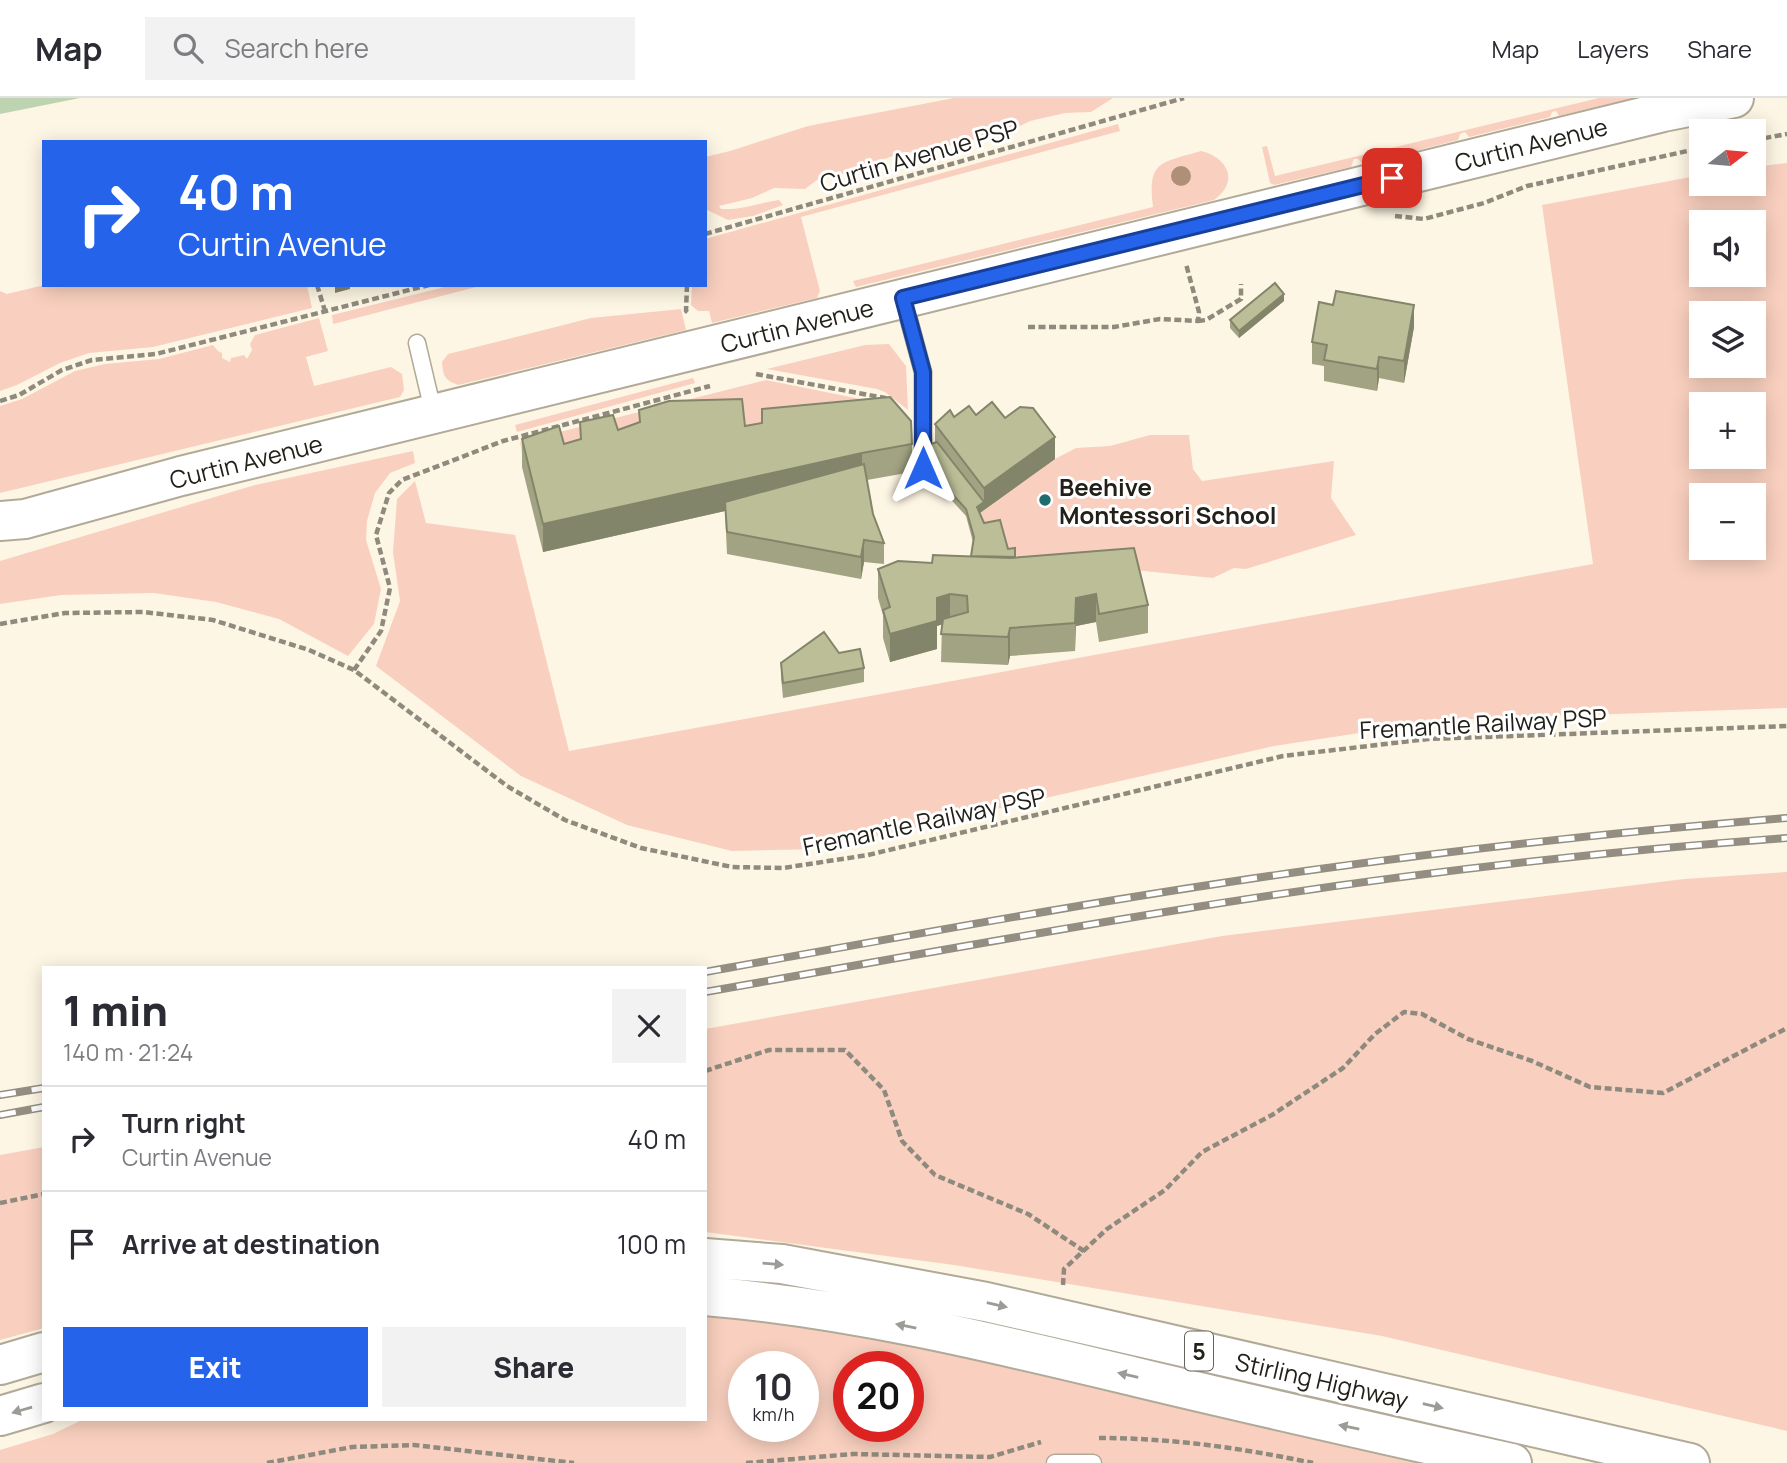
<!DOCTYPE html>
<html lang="en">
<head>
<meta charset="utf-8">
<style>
  :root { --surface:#fff; --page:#f2f2f3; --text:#2b2b33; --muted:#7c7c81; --line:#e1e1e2; --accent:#2563eb }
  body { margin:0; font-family:Manrope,sans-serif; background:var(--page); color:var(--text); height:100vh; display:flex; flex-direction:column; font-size:26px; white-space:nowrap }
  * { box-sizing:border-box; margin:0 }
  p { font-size:23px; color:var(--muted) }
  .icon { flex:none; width:38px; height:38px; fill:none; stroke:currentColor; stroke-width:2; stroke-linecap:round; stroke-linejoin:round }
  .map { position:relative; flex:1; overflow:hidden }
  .side { position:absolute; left:42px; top:868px; width:665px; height:455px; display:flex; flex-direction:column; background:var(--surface); border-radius:0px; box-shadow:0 4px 18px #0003 }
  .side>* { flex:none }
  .banner { position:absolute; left:42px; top:42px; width:665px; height:147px; border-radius:0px; box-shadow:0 4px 18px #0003; background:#2563eb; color:#fff; overflow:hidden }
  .needle { width:46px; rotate:74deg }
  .tools { position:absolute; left:1689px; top:21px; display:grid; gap:14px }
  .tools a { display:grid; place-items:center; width:77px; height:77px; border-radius:0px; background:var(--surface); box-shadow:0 4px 18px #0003; font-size:35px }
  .speed { position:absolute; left:728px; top:1253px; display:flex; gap:14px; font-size:35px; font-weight:700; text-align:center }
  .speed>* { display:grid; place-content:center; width:91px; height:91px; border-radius:50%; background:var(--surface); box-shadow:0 4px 18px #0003; line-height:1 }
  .speed small { font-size:18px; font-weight:400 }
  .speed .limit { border:10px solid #d22; background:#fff; color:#111 }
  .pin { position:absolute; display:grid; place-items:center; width:60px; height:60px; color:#fff; margin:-30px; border-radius:14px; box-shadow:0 4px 10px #0006 }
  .me { position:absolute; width:77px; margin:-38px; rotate:0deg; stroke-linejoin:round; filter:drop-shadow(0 0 5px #0008) }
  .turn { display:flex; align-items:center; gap:24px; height:147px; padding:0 21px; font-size:32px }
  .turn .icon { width:91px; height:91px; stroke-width:2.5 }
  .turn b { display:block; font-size:49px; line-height:60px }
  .round { display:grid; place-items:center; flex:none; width:74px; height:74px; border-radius:0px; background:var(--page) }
  .head { display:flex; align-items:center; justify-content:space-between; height:119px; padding:0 21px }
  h1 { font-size:42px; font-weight:800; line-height:52px }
  .primary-button { display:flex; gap:14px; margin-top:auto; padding:14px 21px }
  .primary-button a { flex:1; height:80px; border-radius:0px; background:var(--accent); color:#fff; font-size:28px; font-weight:800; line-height:80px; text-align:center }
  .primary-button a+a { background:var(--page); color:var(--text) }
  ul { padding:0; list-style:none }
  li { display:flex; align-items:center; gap:21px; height:105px; padding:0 21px; border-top:2px solid var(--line) }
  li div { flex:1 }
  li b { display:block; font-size:26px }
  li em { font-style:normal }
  header { display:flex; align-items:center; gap:42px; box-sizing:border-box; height:98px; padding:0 35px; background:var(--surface); border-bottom:2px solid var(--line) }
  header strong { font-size:33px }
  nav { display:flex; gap:38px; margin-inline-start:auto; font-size:24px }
  .search { width:490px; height:63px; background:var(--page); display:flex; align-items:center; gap:18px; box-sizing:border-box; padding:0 24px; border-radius:0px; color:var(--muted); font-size:26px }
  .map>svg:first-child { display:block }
  .green { fill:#f9d0bf; fill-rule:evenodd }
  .water { fill:#bed4b0 }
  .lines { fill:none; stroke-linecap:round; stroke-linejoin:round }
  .lane-casing { stroke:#b1aa99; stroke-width:19 }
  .primary-casing { stroke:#b1aa99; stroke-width:42 }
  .highway-casing { stroke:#b1aa99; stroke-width:42 }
  .path { stroke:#8f8a7e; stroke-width:4.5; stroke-dasharray:7 3.5; stroke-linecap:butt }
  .lane { stroke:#fff; stroke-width:16 }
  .primary { stroke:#fff; stroke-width:38 }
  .highway { stroke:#fff; stroke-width:38 }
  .rail-casing { stroke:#938e81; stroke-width:8 }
  .rail { stroke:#fff; stroke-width:5; stroke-dasharray:16; stroke-linecap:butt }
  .tree { fill:#b08f79 }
  .wall { fill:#a1a382 }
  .shaded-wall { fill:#83856a }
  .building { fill:#bbbe97; stroke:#83856a; stroke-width:2 }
  .oneway { fill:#9c9b98 }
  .route-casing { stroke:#184099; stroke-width:18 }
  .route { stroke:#2563eb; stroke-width:12 }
  .poi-dot { fill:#1f6c6f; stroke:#fff; stroke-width:2.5 }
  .labels { text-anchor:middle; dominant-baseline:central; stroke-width:6; stroke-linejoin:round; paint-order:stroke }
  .shield { fill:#fff; stroke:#64635e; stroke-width:2 }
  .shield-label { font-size:23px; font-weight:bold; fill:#222019 }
  .street-label { font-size:24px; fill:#222019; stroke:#fff }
  .poi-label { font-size:24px; font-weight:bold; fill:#222019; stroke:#fff; text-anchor:start }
</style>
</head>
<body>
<header>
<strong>Map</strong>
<div class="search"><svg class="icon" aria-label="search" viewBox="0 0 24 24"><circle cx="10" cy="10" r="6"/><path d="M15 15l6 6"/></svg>Search here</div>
<nav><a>Map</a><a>Layers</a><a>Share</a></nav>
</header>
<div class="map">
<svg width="1787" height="1365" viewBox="0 0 1787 1365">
  <rect width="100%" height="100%" fill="#fef6e4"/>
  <path class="green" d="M 954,0 L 1113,0 L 1091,14 L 1065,15 L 1030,23 L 1012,32 L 921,55 L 904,54 L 840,77 L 817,82 L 805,91 L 774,90 L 752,100 L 719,108 L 721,111 C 741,112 759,105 779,102 L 783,107 L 753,118 L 728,122 L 705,111 L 705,59 L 730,53 L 808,28 Z
    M 1599,0 L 1633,0 L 1559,18 L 1556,13 L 1552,14 L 1550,19 L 1469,39 L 1465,34 L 1460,36 L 1458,42 L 1363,66 L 1358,61 L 1354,61 L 1351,69 L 1274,87 L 1270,85 L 1262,49 L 1267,48 L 1275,78 Z
    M 1118,26 L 1120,33 L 801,119 L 820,193 L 817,200 L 712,225 L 709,213 L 698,213 L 691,207 L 692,187 L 705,187 L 705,141 Z
    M 1201,53 C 1229,60 1239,84 1214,102 L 856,189 L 853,183 L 1153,109 C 1147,62 1161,65 1201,53 Z
    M 1787,65 L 1787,610 L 1445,622 L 1274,648 L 822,751 L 732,753 L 627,727 L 521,678 L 376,568 L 400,503 L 393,454 L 397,401 L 415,383 L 426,425 L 515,437 L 569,653 L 1593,466 L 1542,107 L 1701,77 L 1701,86 L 1754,86 L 1754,69 ZM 1754,124 L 1754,177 L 1701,177 L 1701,124 ZM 1754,215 L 1754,268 L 1701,268 L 1701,215 ZM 1701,306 L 1754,306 L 1754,359 L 1701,359 ZM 1701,397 L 1754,397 L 1754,450 L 1701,450 Z
    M 44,187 L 307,187 L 312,210 L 153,249 L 89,255 L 60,265 L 17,287 L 0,293 L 0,193 L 7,196 Z
    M 453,187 L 484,187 L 333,226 L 332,217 Z
    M 681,211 L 686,232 L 458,287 C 444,282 443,277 442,264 L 448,256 L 591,220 Z
    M 319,220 L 328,253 L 306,259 L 314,288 L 391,269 L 402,276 L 404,292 L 400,299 L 0,395 L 0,308 L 22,301 L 75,273 L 105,266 L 159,261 L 213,247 L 218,253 L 222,255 L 222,260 L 230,264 L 231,260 L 244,257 L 247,261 L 252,252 L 250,246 L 255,237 Z
    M 889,246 L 906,268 L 908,312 L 885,294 L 877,291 L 767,271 L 865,247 Z
    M 693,280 L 695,285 L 517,334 L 515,327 Z
    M 766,282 L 885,306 L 523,361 L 520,344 Z
    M 1150,337 L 1189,337 L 1193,371 L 1202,383 L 1334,363 L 1331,400 L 1356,437 L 1246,471 L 1234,470 L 1213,480 L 1134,472 L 1018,481 L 984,433 L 977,417 L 1055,361 L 1076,350 L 1110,348 Z
    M 413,353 L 415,365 L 390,375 L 375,395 L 367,423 L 366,442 L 381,491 L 374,526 L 348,558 L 279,521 L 216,504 L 154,495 L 61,497 L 0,506 L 0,463 L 255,387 Z
    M 1787,774 L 1787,1333 L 1382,1238 L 954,1167 L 705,1134 L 705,931 L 1222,838 L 1684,781 Z
    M 44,1049 L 44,1230 L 0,1242 L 0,1057 Z
    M 705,1214 L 883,1237 L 1446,1365 L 0,1365 L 0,1352 L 53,1336 L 84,1321 L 705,1321 ZM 744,1269 L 803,1269 L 803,1328 L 744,1328 ZM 849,1269 L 908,1269 L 908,1328 L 849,1328 Z"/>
  <path class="water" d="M 0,0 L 80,0 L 0,16 Z"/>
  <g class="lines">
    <defs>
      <path id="lane" d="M 903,200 L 923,274 L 923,370
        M 417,245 L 434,317
        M 1055,1365 L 1093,1365"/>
      <path id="primary" d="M 0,423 L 25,421 L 181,378 L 1663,14 L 1734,0"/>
      <path id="highway" d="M 705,1160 L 782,1166 L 986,1204 L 1690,1365
        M 705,1198 C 851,1210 994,1245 1136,1279 C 1261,1309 1386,1337 1512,1365
        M 0,1267 L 44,1254
        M 0,1318 L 44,1305"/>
    </defs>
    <use href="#lane" class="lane-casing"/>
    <use href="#primary" class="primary-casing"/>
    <use href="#highway" class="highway-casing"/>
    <path class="path" d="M 1754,42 L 1787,36
      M 1395,118 L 1424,121 L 1484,105 L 1527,88 L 1701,50
      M 705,136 L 1184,0
      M 317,187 L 325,213
      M 687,187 L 686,213 L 690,216
      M 1198,223 L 1206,222 L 1241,201 L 1241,186
      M 1028,229 L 1114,229 L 1160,221 L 1198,223 L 1199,214 L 1186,166
      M 756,276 L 885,300 L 887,303
      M 0,303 L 19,297 L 62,272 L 92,262 L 156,256 L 429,187
      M 0,526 L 65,515 L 143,514 L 213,522 L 309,552 L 354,572 L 507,688 L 565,722 L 641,750 L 732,769 L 783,770 L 868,757 L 1283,658 L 1428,641 L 1787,628
      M 354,572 L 381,533 L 390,490 L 376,437 L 389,395 L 402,382 L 503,343 L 710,288
      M 705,973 L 769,952 L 845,952 L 884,992 L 902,1043 L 935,1077 L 1028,1116 L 1084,1153
      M 0,1105 L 44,1096
      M 1063,1187 L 1064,1171 L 1107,1131 L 1165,1092 L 1202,1054 L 1272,1017 L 1343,970 L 1375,936 L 1404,914 L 1422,916 L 1468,941 L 1532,963 L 1590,989 L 1663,995 L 1787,930
      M 1099,1340 C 1172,1340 1241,1350 1313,1365
      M 267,1365 L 352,1349 L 414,1347 L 574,1365
      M 746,1365 L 853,1356 L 990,1359 L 1041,1344"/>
    <use href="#lane" class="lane"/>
    <use href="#primary" class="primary"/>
    <use href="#highway" class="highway"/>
    <defs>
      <path id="rail" d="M 705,874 C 907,838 1109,800 1312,772 C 1470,750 1628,733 1787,720
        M 705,894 C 859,867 1012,839 1165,814 C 1371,780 1579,755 1787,740
        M 0,997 L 44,990
        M 0,1017 L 44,1009"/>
    </defs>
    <use href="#rail" class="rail-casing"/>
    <use href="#rail" class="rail"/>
  </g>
  <circle class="tree" cx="1181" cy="78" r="10"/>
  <path class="wall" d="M 1284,203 L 1239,240 L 1230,230 L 1230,222 Z
    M 1414,229 L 1404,285 L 1379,280 L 1377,293 L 1324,283 L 1324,268 L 1312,266 L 1312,244 Z
    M 639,312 L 745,328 L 912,346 L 912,374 L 867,382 L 873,416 L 884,445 L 884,466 L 864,464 L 861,481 L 727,456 L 725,413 L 543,454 L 522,369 L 522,341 L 564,346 L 580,341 L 580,324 L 618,332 L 639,325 Z
    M 976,317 L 1005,320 L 1055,361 L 980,415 L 984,425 L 1015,459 L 1148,507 L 1148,535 L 1099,544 L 1096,524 L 1076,528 L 1075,553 L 1010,558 L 1008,567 L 941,564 L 942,526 L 937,528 L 937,551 L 890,564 L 883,540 L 883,517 L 878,500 L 878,471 L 932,465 L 971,458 L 973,444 L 966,418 L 945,395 L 921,381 L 921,374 L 933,370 L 928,354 L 928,347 L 935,345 L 935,326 L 954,319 Z
    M 781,565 L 864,570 L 864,584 L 783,600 L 781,579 Z"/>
  <path class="shaded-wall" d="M 335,187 L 350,187 L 350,191 L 335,195 Z
    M 1284,196 L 1284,203 L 1239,240 L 1239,233 Z
    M 1414,207 L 1414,229 L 1404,285 L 1404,263 Z
    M 1379,259 L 1379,280 L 1377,293 L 1377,271 Z
    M 1055,339 L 1055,361 L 977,417 L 977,409 L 984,404 L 984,390 Z
    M 862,355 L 862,383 L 725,404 L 725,413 L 543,454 L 543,426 Z
    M 864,442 L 864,464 L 861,481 L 861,459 Z
    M 950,496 L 950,524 L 937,528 L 937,500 Z
    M 1096,496 L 1096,524 L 1076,528 L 1075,553 L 1076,500 Z
    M 937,523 L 937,551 L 890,564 L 890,536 Z
    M 1010,530 L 1010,558 L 1008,567 L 1008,539 Z"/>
  <path class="building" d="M 1275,185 L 1284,196 L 1239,233 L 1230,222 Z
    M 1336,193 L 1414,207 L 1404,263 L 1379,259 L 1377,271 L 1324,262 L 1327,247 L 1312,244 L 1319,204 L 1333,207 Z
    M 890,299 L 911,323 L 912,346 L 862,355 L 543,426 L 522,341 L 559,328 L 564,346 L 581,341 L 580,324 L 613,317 L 618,332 L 640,324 L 639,312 L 669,303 L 742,301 L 745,328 L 762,325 L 762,311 Z
    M 992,304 L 1005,320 L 1020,309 L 1033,310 L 1055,339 L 984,390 L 935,326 L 950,312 L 954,319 L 969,308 L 976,317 Z
    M 937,344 L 984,404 L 977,409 L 984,425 L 1000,422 L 1008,451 L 1015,450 L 1015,459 L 971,458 L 974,439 L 966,411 L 945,388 L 921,374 L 935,369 L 928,347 Z
    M 864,366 L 873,416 L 884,445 L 864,442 L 861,459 L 727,434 L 725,404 Z
    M 1134,450 L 1148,507 L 1099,516 L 1096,496 L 1076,500 L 1075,525 L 1010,530 L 1008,539 L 941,536 L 943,521 L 968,514 L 967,498 L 950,496 L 937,500 L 937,523 L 890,536 L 883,512 L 890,509 L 878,471 L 898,463 L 932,465 L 933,457 L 1011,460 Z
    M 824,534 L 839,555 L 860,551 L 864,570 L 783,585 L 781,565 Z"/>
  <defs><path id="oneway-solid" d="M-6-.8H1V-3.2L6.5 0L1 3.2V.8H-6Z" transform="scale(1.75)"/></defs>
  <g class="oneway">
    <use href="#oneway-solid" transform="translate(773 1166) rotate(5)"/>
    <use href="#oneway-solid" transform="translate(997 1207) rotate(13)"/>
    <use href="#oneway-solid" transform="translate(906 1228) rotate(-169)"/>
    <use href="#oneway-solid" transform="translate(1128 1277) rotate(-167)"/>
    <use href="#oneway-solid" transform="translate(1433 1308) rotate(13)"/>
    <use href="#oneway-solid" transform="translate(22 1312) rotate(164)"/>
    <use href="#oneway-solid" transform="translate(1349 1329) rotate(-168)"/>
  </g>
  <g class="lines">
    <defs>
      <path id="route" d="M 923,370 L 923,274 L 903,200 L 1392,80"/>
    </defs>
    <use href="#route" class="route-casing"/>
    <use href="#route" class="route"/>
  </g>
  <circle class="poi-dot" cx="1045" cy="402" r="7"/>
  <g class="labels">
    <rect class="shield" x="1185" y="1233.5" width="28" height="39" rx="5"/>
    <g class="shield-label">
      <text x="1199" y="1253">5</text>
    </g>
    <g class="street-label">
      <text transform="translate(1531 46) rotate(-14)">Curtin Avenue</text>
      <text transform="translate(919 57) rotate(-16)">Curtin Avenue PSP</text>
      <text transform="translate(797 227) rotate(-14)">Curtin Avenue</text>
      <text transform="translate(246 363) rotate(-14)">Curtin Avenue</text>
      <text transform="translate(1483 625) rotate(-3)">Fremantle Railway PSP</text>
      <text transform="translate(924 723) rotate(-12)">Fremantle Railway PSP</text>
      <text transform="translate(1322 1282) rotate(13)">Stirling Highway</text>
    </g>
    <g class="poi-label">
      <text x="1059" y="388">Beehive<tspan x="1059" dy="28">Montessori School</tspan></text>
    </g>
  </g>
</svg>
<div class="tools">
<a><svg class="needle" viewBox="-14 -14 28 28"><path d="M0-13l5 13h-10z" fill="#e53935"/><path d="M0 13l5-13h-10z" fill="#7c7c81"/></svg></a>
<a><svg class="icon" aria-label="sound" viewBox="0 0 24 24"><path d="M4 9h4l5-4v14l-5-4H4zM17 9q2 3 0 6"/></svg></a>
<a><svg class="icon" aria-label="layers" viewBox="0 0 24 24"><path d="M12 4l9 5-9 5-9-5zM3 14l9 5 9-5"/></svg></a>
<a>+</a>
<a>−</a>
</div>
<div class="speed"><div>10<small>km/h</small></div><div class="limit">20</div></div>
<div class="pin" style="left:1392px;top:80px;background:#d93025"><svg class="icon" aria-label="arrive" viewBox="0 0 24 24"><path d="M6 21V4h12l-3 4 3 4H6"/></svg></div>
<svg class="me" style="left:923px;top:370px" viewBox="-20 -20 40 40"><path d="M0-17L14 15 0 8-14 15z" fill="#2563eb" stroke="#fff" stroke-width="4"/></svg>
<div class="banner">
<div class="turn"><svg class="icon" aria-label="right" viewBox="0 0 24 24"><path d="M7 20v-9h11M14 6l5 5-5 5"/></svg><div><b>40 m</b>Curtin Avenue</div></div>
</div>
<section class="side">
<div class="head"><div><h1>1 min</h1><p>140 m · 21:24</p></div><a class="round"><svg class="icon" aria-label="close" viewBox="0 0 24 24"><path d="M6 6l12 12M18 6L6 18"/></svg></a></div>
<ul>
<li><svg class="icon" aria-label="right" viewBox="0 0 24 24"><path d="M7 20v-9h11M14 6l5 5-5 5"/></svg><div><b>Turn right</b><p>Curtin Avenue</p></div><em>40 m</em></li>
<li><svg class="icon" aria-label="arrive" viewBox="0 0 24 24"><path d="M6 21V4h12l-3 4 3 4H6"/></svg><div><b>Arrive at destination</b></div><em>100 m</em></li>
</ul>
<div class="primary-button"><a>Exit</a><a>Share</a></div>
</section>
</div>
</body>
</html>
